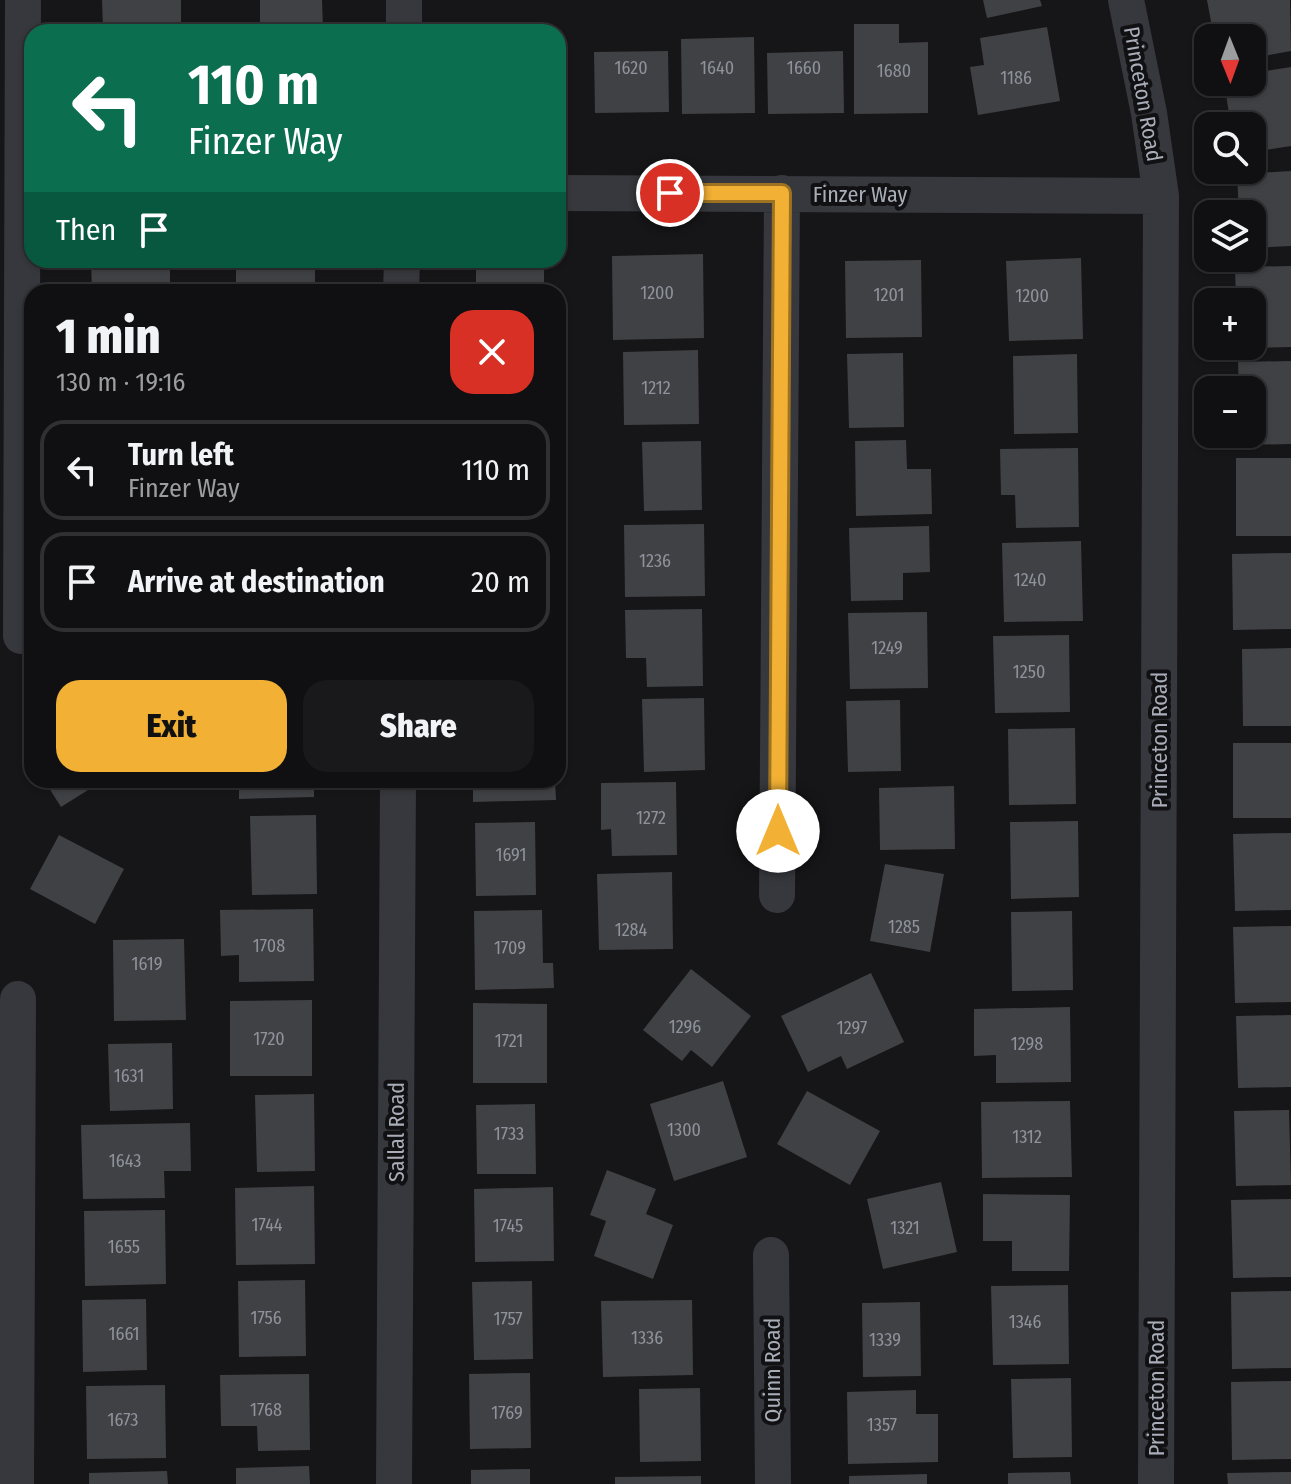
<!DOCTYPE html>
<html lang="en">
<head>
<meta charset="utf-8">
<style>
  :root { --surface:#101012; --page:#19191b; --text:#f1f3f6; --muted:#9c9d9f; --line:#303032; --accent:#f2b134 }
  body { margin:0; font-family:"Fira Sans Condensed",sans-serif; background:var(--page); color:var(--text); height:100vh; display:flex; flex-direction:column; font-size:30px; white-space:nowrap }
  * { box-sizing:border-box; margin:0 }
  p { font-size:26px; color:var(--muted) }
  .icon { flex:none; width:44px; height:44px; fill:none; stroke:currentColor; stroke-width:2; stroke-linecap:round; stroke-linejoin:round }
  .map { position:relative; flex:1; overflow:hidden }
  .details { position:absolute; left:24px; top:284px; width:542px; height:504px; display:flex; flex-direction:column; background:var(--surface); border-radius:24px; box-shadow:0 2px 6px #0004,0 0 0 2px var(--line) }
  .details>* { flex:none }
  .top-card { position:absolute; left:24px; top:24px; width:542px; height:244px; border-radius:24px; box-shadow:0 2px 6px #0004,0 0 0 2px var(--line); background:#0b6e4f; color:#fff; overflow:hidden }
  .needle { width:52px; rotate:179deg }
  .buttons { position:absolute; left:1194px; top:24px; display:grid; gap:16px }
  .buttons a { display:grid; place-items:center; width:72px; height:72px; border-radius:16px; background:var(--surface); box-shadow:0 2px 6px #0004,0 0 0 2px var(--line); font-size:40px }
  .pin { position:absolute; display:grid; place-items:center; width:68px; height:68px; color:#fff; margin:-34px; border:4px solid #fff; border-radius:50%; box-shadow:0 2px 8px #0007 }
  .me { position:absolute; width:88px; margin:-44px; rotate:0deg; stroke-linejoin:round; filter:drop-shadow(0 0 6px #0008) }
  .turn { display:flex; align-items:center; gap:28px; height:168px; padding:0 32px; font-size:36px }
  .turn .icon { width:104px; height:104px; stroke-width:2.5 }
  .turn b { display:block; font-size:56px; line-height:68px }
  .then { display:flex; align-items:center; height:76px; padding:0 32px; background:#0003; gap:16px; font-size:30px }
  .round { display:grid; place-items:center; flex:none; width:84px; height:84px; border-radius:24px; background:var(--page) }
  .headline { display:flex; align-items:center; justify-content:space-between; height:136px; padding:0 32px }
  h1 { font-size:48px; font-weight:800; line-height:60px }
  .primary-button { display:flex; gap:16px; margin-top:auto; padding:16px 32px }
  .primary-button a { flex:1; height:92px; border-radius:24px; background:var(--accent); color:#111; font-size:32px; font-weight:800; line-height:92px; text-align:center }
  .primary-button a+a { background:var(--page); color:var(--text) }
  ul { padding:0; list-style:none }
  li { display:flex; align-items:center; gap:24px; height:100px; margin:0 16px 12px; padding:0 16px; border:4px solid var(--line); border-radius:24px }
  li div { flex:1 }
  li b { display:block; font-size:30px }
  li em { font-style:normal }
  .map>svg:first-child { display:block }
  .building { fill:#404145 }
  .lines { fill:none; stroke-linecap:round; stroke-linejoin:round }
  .minor { stroke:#37383d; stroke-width:36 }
  .route-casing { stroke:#9d7322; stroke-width:20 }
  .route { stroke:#f2b134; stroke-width:14 }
  .labels { text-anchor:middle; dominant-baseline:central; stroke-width:8; stroke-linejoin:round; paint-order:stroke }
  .number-label { font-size:18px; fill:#8e929b }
  .street-label { font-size:22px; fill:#a8adb8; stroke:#111113 }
</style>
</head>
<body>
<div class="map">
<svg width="1291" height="1484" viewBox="0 0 1291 1484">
  <rect width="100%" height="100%" fill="#161618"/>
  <path class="building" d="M 102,0 L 181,0 L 181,29 L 103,29 Z
    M 260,0 L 322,0 L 323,27 L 260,28 Z
    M 983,0 L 1040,0 L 1042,6 L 987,18 Z
    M 1207,0 L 1290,0 L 1291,51 L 1252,58 L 1252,38 L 1214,38 Z
    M 854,24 L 899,24 L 899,43 L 928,42 L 928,113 L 854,114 Z
    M 1047,27 L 1060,101 L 978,115 L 970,67 L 984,65 L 980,38 Z
    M 754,37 L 755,113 L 682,114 L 681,39 Z
    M 668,51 L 669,112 L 595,113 L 594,52 Z
    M 843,51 L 844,113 L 768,114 L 767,53 Z
    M 1291,67 L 1291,146 L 1252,152 L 1252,126 L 1231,126 L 1224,82 L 1252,82 L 1252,73 Z
    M 1291,171 L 1291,246 L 1252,248 L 1252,214 L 1239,214 L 1237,174 Z
    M 703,254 L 704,338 L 613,340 L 612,256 Z
    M 1081,258 L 1083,339 L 1009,341 L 1006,261 Z
    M 91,260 L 170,260 L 170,292 L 92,292 Z
    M 236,260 L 315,260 L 315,292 L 236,292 Z
    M 476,260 L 544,260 L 544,292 L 476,292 Z
    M 921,260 L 922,337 L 846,338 L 845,261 Z
    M 1291,266 L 1291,347 L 1252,348 L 1252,302 L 1236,302 L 1235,267 Z
    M 698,350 L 699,424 L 624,425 L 623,352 Z
    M 562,351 L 563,431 L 558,431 L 558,352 Z
    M 903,353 L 904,427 L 849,428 L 847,354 Z
    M 1077,354 L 1078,433 L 1014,434 L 1013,356 Z
    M 1291,361 L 1291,444 L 1240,445 L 1240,434 L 1252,434 L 1252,390 L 1239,390 L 1238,362 Z
    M 906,440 L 907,469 L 931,469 L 932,514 L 856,516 L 855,441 Z
    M 701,441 L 702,510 L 644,511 L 642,442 Z
    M 1078,448 L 1079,527 L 1016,528 L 1015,495 L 1001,495 L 1000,449 Z
    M 1236,458 L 1291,458 L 1291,536 L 1236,536 Z
    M 704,524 L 705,596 L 625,597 L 624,525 Z
    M 929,526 L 930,572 L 903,573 L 903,600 L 851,601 L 849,528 Z
    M 1081,541 L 1083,621 L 1004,622 L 1002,543 Z
    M 1291,553 L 1291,629 L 1233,630 L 1232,554 Z
    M 702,609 L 703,686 L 647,687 L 646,658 L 626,658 L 625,610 Z
    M 927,612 L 928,688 L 850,689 L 848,613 Z
    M 1069,635 L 1070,712 L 995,713 L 993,636 Z
    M 1291,648 L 1291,726 L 1243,726 L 1242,649 Z
    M 704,698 L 705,770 L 644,772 L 642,699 Z
    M 900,700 L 901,771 L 848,772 L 846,701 Z
    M 1075,728 L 1076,804 L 1009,805 L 1008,729 Z
    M 1233,743 L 1291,743 L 1291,818 L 1233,818 Z
    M 44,780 L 104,780 L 61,807 Z
    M 239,780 L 314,780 L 314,797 L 239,799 Z
    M 473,780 L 555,780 L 556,800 L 473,802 Z
    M 676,782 L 677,855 L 612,856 L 611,829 L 601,830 L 601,783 Z
    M 954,786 L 955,849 L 880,850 L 879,788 Z
    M 316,815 L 317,894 L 252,895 L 250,816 Z
    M 1078,821 L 1079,897 L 1011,899 L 1010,822 Z
    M 535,822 L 536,895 L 476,896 L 475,823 Z
    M 1291,833 L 1291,910 L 1235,911 L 1233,834 Z
    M 59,835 L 124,869 L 95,924 L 30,889 Z
    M 885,864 L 944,874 L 930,952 L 870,941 Z
    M 672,872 L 673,949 L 599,950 L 597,874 Z
    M 313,909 L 314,981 L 239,982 L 239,955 L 221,956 L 220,910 Z
    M 542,910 L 543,963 L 553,963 L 554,988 L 475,990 L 474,911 Z
    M 1072,911 L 1073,990 L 1012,991 L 1011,912 Z
    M 1291,926 L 1291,1002 L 1235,1003 L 1233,927 Z
    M 184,939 L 186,1020 L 114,1021 L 113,940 Z
    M 691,969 L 751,1016 L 712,1067 L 691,1050 L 682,1061 L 643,1030 Z
    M 871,973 L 904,1042 L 847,1069 L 841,1056 L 808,1072 L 781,1016 Z
    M 312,1000 L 312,1076 L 230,1076 L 230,1001 Z
    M 473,1003 L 547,1004 L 547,1083 L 473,1083 Z
    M 1070,1007 L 1071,1082 L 996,1083 L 996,1055 L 974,1056 L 974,1009 Z
    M 1291,1015 L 1291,1087 L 1238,1088 L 1236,1016 Z
    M 172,1043 L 173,1109 L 110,1111 L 108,1044 Z
    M 723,1081 L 747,1157 L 674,1181 L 650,1104 Z
    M 807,1091 L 880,1131 L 850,1185 L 777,1144 Z
    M 314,1094 L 315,1171 L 257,1172 L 255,1095 Z
    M 1070,1101 L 1072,1177 L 982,1178 L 981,1102 Z
    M 535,1104 L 536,1174 L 477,1174 L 476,1105 Z
    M 1289,1110 L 1291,1185 L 1236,1186 L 1234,1111 Z
    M 190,1123 L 191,1171 L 164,1171 L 165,1198 L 83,1199 L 81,1125 Z
    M 607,1170 L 656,1189 L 646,1214 L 673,1225 L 653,1279 L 594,1256 L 606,1221 L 590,1215 Z
    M 941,1182 L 957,1252 L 883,1269 L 867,1199 Z
    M 314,1186 L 315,1264 L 236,1265 L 235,1188 Z
    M 553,1187 L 554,1261 L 475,1262 L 474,1189 Z
    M 983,1194 L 1070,1195 L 1069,1271 L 1012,1271 L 1012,1241 L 983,1241 Z
    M 1291,1199 L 1291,1277 L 1233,1278 L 1231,1200 Z
    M 165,1210 L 166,1284 L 85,1286 L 84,1211 Z
    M 305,1280 L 306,1356 L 239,1357 L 238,1281 Z
    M 532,1281 L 533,1359 L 474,1360 L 472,1282 Z
    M 1068,1285 L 1069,1364 L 993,1365 L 991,1286 Z
    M 1291,1291 L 1291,1368 L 1232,1369 L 1231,1292 Z
    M 146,1299 L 147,1370 L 83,1372 L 82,1300 Z
    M 692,1300 L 693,1375 L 603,1377 L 601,1301 Z
    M 920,1302 L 921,1376 L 863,1377 L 862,1303 Z
    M 530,1373 L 531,1448 L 470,1449 L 469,1374 Z
    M 309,1374 L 310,1450 L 258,1451 L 257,1426 L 221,1426 L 220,1375 Z
    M 1071,1378 L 1072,1457 L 1013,1458 L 1011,1379 Z
    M 1291,1381 L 1291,1459 L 1232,1460 L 1231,1382 Z
    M 165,1385 L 166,1458 L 87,1459 L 86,1386 Z
    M 700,1388 L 701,1461 L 640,1462 L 639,1389 Z
    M 916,1390 L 916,1414 L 938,1414 L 938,1462 L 848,1464 L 847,1392 Z
    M 309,1466 L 310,1484 L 236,1484 L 236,1468 Z
    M 530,1469 L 530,1484 L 471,1484 L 471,1470 Z
    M 167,1471 L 168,1484 L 89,1484 L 89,1473 Z
    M 1070,1472 L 1071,1484 L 1008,1484 L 1008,1473 Z
    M 1291,1472 L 1291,1484 L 1228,1484 L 1227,1473 Z
    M 927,1474 L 927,1484 L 849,1484 L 849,1476 Z
    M 701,1476 L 701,1484 L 615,1484 L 615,1477 Z"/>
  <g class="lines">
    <path class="minor" d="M 1126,0 L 1149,113 L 1161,196 L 1156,1484
      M 404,32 L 404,0
      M 558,193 L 1161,196
      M 401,292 L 402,260
      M 21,636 L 23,0
      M 777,895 L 782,193
      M 771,1255 L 773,1484
      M 16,1484 L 18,999
      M 394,1484 L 398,780"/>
  </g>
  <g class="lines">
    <defs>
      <path id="route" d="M 670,193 L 782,193 L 778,831"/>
    </defs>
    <use href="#route" class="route-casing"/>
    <use href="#route" class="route"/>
  </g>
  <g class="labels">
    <g class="number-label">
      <text x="631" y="68">1620</text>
      <text x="717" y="68">1640</text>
      <text x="804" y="68">1660</text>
      <text x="894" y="71">1680</text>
      <text x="1016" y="78">1186</text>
      <text x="657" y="293">1200</text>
      <text x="889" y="295">1201</text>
      <text x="1032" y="296">1200</text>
      <text x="656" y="388">1212</text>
      <text x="655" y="561">1236</text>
      <text x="1030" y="580">1240</text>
      <text x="887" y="648">1249</text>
      <text x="1029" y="672">1250</text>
      <text x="651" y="818">1272</text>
      <text x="511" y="855">1691</text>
      <text x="904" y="927">1285</text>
      <text x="631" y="930">1284</text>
      <text x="269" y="946">1708</text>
      <text x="510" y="948">1709</text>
      <text x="147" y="964">1619</text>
      <text x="685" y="1027">1296</text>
      <text x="852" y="1028">1297</text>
      <text x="269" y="1039">1720</text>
      <text x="509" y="1041">1721</text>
      <text x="1027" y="1044">1298</text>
      <text x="129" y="1076">1631</text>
      <text x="684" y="1130">1300</text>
      <text x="509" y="1134">1733</text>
      <text x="1027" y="1137">1312</text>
      <text x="125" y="1161">1643</text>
      <text x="267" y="1225">1744</text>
      <text x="508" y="1226">1745</text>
      <text x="905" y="1228">1321</text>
      <text x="124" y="1247">1655</text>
      <text x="266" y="1318">1756</text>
      <text x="508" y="1319">1757</text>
      <text x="1025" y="1322">1346</text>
      <text x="124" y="1334">1661</text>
      <text x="647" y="1338">1336</text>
      <text x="885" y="1340">1339</text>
      <text x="266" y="1410">1768</text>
      <text x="507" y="1413">1769</text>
      <text x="123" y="1420">1673</text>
      <text x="882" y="1425">1357</text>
    </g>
    <g class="street-label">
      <text transform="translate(1143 94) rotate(80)">Princeton Road</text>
      <text x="860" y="194">Finzer Way</text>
      <text transform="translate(1159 740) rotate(-90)">Princeton Road</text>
      <text transform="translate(396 1132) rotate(-90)">Sallal Road</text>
      <text transform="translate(772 1370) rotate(-90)">Quinn Road</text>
      <text transform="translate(1156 1388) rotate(-90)">Princeton Road</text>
    </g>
  </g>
</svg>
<div class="buttons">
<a><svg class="needle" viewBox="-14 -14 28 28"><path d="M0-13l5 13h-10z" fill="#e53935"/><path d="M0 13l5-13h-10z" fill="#9c9d9f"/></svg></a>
<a><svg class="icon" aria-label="search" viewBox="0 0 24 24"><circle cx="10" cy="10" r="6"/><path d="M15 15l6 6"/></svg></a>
<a><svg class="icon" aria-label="layers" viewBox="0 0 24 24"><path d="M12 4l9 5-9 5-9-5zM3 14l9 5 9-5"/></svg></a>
<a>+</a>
<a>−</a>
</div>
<div class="pin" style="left:670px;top:193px;background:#d93025"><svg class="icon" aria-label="arrive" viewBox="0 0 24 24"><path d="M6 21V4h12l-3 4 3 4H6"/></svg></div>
<svg class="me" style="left:778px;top:831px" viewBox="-20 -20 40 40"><circle r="19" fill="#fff"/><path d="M0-13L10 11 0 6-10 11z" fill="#f2b134"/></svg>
<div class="top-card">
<div class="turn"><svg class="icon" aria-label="left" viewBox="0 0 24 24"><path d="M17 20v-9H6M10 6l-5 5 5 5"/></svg><div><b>110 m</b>Finzer Way</div></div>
<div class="then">Then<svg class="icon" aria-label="arrive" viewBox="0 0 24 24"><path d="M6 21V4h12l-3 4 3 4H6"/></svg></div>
</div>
<section class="details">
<div class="headline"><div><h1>1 min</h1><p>130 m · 19:16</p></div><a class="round" style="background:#d93025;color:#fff"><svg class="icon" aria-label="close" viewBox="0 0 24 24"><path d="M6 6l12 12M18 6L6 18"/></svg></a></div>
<ul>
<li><svg class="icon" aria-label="left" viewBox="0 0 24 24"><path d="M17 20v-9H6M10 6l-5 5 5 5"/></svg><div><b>Turn left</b><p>Finzer Way</p></div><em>110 m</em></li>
<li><svg class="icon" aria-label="arrive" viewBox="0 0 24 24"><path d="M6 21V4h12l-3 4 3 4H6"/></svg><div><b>Arrive at destination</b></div><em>20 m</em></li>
</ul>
<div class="primary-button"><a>Exit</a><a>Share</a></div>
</section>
</div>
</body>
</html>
